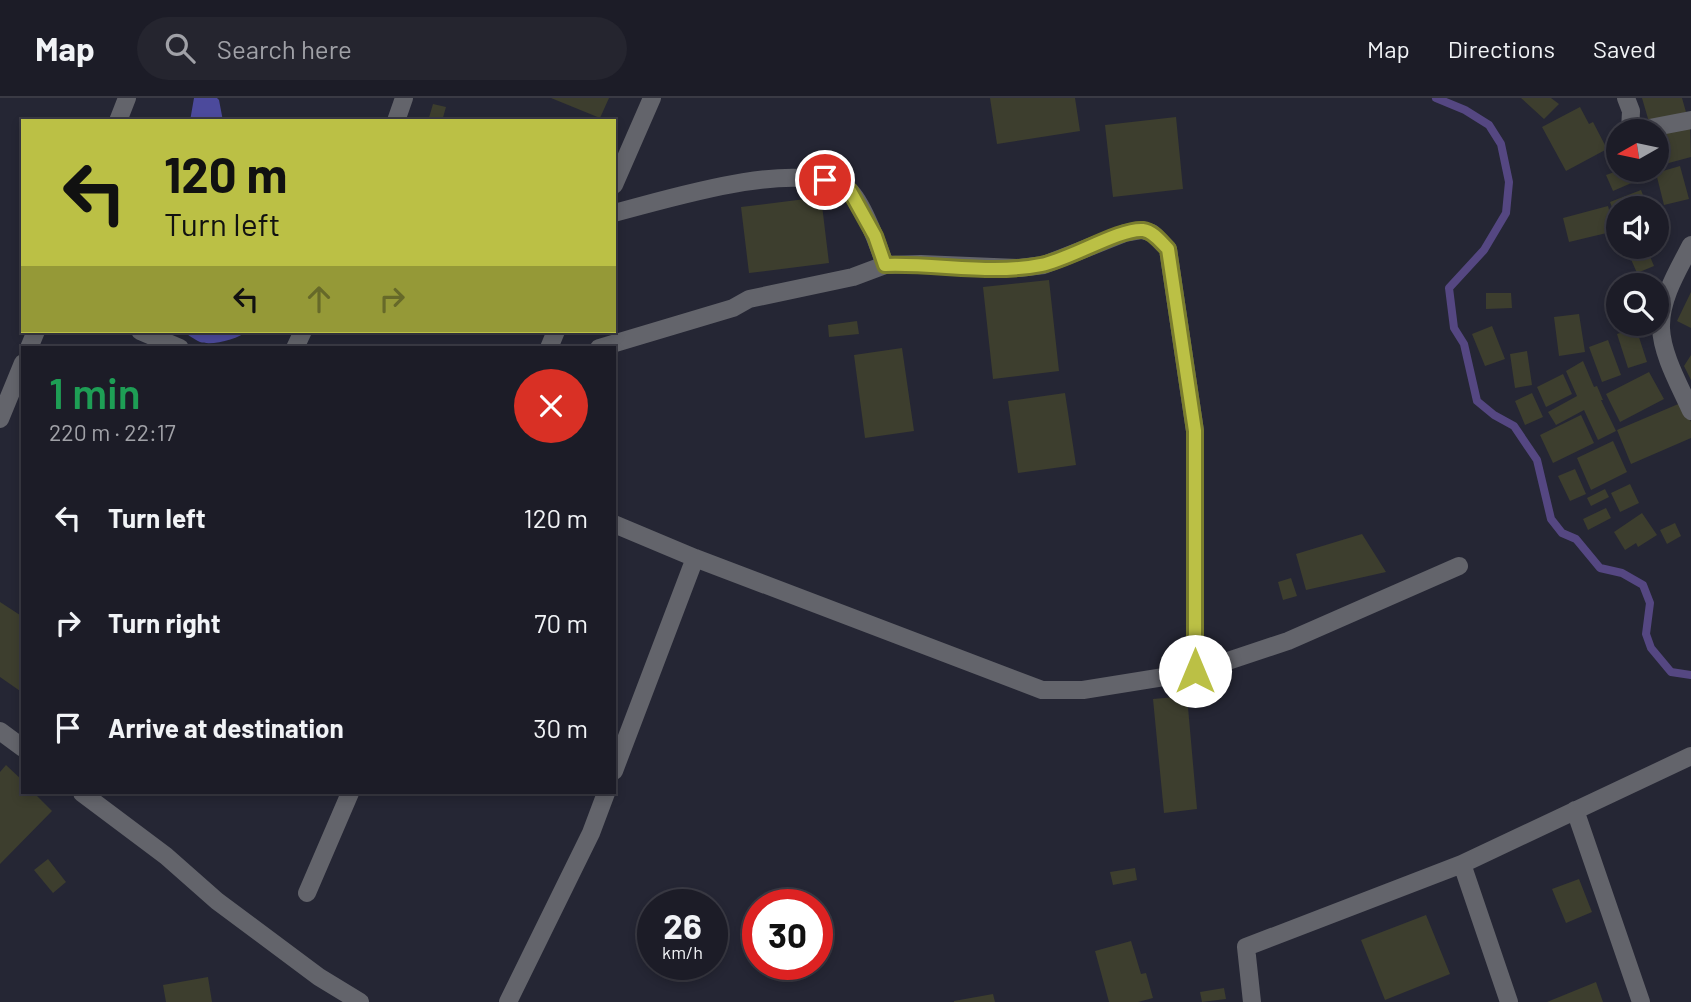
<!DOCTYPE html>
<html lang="en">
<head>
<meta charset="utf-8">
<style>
  :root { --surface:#1c1c27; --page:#25252f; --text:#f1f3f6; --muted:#a0a1a7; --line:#3a3a44 }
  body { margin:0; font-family:Barlow,sans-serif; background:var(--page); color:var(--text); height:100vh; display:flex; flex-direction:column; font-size:26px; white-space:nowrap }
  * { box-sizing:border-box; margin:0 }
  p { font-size:23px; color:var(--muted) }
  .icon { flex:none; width:38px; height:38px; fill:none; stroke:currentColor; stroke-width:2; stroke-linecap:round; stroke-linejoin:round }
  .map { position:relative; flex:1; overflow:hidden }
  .sheet { position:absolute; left:21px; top:248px; width:595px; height:448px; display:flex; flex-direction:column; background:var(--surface); border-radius:0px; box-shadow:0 4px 10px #0003,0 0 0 2px var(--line) }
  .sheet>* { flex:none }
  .guide { position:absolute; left:21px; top:21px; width:595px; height:214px; border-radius:0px; box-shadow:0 4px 10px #0003,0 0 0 2px var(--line); background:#bbc045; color:#111; overflow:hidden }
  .needle { width:46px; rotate:261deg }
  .controls { position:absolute; left:1606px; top:21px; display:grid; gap:14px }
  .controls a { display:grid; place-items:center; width:63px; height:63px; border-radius:50%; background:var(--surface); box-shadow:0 4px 10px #0003,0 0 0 2px var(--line); font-size:35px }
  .speed { position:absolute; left:637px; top:791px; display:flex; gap:14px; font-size:35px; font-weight:700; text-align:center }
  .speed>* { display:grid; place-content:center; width:91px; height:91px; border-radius:50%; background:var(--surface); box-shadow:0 4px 10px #0003,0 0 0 2px var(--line); line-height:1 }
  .speed small { font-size:18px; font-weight:400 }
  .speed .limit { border:10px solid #d22; background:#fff; color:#111 }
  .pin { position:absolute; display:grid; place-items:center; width:60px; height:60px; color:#fff; margin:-30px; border:4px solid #fff; border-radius:50%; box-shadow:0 2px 7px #0007 }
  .me { position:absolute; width:77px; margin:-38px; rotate:0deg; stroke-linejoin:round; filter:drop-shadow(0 0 5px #0008) }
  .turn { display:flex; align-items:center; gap:24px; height:147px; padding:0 28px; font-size:32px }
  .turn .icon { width:91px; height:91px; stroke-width:2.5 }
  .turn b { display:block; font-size:49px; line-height:60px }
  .lanes { display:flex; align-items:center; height:66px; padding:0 28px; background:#0003; justify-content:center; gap:35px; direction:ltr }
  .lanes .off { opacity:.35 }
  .round { display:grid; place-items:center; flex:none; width:74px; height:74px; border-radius:37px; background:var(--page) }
  .headline { display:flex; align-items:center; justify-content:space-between; height:119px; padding:0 28px }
  h1 { font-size:42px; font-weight:600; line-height:52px; color:#1e9e55 }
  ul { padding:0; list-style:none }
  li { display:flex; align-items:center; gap:21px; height:105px; padding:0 28px }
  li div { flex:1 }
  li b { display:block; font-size:26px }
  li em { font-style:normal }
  header { display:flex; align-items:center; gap:42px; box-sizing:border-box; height:98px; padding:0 35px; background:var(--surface); border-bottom:2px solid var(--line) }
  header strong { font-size:33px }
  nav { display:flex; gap:38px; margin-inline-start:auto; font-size:24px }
  .search { width:490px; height:63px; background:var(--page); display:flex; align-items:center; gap:18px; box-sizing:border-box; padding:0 24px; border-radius:38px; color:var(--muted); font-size:26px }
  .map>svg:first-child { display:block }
  .forest { fill:#4c4a9c }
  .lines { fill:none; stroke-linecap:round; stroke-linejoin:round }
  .stream { stroke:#554782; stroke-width:8 }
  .building { fill:#3d3e2e }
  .minor { stroke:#63646b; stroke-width:18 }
  .tertiary { stroke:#63646b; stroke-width:18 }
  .route-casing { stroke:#7a7d2d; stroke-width:18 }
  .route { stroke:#bbc045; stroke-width:12 }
</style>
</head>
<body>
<header>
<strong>Map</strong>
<div class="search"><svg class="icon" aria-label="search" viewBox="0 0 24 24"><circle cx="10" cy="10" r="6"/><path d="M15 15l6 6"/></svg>Search here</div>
<nav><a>Map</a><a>Directions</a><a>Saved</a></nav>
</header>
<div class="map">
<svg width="1691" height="904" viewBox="0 0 1691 904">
  <rect width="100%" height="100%" fill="#252634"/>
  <path class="forest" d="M 194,0 L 217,0 L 219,2 L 223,23 L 190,23 Z
    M 180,233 L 248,233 C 238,241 212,248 200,244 C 193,241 187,235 180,233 Z"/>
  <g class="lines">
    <path class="stream" d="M 1436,0 L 1465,12 L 1489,27 L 1501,46 L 1509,84 L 1506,115 L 1484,152 L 1449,190 L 1454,230 L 1464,246 L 1477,303 L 1494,317 L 1514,328 L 1537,362 L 1551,421 L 1562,435 L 1576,441 L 1600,470 L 1622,475 L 1643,487 L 1650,505 L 1646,536 L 1651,550 L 1671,574 L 1691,577"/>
  </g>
  <path class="building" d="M 551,0 L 609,0 L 600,20 Z
    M 990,0 L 1075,0 L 1080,33 L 997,46 Z
    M 1521,0 L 1551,0 L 1559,6 L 1544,21 Z
    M 1642,0 L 1682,0 L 1686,14 L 1649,24 Z
    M 433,6 L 446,9 L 442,23 L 428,23 Z
    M 1580,9 L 1589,26 L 1593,24 L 1607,51 L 1566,73 L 1542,29 Z
    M 1176,19 L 1183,91 L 1113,99 L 1105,27 Z
    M 1690,26 L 1691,59 L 1665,66 L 1658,34 Z
    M 1680,68 L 1689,101 L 1664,107 L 1656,75 Z
    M 1620,72 L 1641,72 L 1643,80 L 1613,93 L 1606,77 Z
    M 1642,72 L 1653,72 L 1654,76 L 1644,78 Z
    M 1641,92 L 1648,110 L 1619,110 L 1618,126 L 1610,104 Z
    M 821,99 L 829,165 L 749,175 L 741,109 Z
    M 1608,108 L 1615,133 L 1569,144 L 1563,120 Z
    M 1629,149 L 1646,149 L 1654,168 L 1637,175 L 1626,150 Z
    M 1049,182 L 1059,273 L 993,281 L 983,189 Z
    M 1691,194 L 1691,230 L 1677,223 Z
    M 1486,195 L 1511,195 L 1512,210 L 1486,211 Z
    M 1619,196 L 1619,226 L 1615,227 L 1609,198 Z
    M 1579,216 L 1585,254 L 1559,258 L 1554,219 Z
    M 857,223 L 859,236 L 829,239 L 828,227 Z
    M 1492,228 L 1505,261 L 1485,268 L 1472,236 Z
    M 1636,230 L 1647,264 L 1628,270 L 1617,236 Z
    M 1608,242 L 1621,277 L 1602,284 L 1589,249 Z
    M 902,250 L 914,333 L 865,340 L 854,257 Z
    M 1527,253 L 1532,287 L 1515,290 L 1510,256 Z
    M 1691,257 L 1691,282 L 1684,268 Z
    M 1583,263 L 1594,289 L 1597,288 L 1603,302 L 1601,302 L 1616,333 L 1598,342 L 1584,312 L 1556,327 L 1548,314 L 1577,298 L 1566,273 Z
    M 1649,274 L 1664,301 L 1620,324 L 1606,296 Z
    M 1563,276 L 1572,296 L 1546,309 L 1537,289 Z
    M 1065,295 L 1076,367 L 1018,375 L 1008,303 Z
    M 1532,295 L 1543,319 L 1525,327 L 1515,303 Z
    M 1683,304 L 1691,324 L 1691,340 L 1631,366 L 1617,332 Z
    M 1581,317 L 1594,345 L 1553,365 L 1540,337 Z
    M 1613,343 L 1627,374 L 1591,392 L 1577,360 Z
    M 1575,371 L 1586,396 L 1570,403 L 1558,378 Z
    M 1630,386 L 1639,405 L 1620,414 L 1611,395 Z
    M 1605,391 L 1609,399 L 1591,408 L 1587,400 Z
    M 1606,410 L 1611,420 L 1588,432 L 1583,421 Z
    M 1642,415 L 1657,437 L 1638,449 L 1636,445 L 1625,452 L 1614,434 Z
    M 1675,425 L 1681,438 L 1667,446 L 1660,432 Z
    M 1362,436 L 1386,474 L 1306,492 L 1296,456 Z
    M 1291,480 L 1297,498 L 1283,502 L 1278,484 Z
    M 0,504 L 23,519 L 23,595 L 0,579 Z
    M 1187,598 L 1197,711 L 1164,715 L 1153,601 Z
    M 6,667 L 23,683 L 23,695 L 34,695 L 52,713 L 0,766 L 0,674 Z
    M 48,761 L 66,784 L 53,795 L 34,772 Z
    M 1135,770 L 1137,782 L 1113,787 L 1110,774 Z
    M 1579,781 L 1592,814 L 1566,825 L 1552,791 Z
    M 1426,817 L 1450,876 L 1385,902 L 1361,842 Z
    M 1131,843 L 1141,876 L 1146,875 L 1153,900 L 1138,904 L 1109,904 L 1095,853 Z
    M 208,879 L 212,904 L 166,904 L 163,887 Z
    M 1596,884 L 1603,904 L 1547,904 Z
    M 1224,890 L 1226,901 L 1202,904 L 1200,894 Z
    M 993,896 L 995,904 L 954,904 L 954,903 Z"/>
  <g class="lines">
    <path class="minor" d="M 1626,0 L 1631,13 L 1630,33
      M 396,23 L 404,0
      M 1634,33 L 1691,22
      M 614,87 L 652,0
      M 614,115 C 669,101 785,64 837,87 C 841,89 848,90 851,94 C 864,108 879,149 885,167
      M 1691,147 C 1678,172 1660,201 1661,230 C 1662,257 1680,288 1691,313
      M 140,233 L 180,250
      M 295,250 L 303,233
      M 549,250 L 556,233
      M 599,250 L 733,210 L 749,201 L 853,179 L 885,167 L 921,166 L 1019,170 L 1044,167 L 1125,135 L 1142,132 L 1152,135 L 1168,151 L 1195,333 L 1195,574
      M 614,426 L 695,460 L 1042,592 L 1083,592 L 1195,574 L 1288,543 L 1459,468
      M 614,673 L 695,460
      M 1575,712 L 1641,904
      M 1462,766 L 1509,904
      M 307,795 L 350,695
      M 508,904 L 591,735 L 606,695
      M 1252,904 L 1246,849 L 1462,766 L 1691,658"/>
    <path class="tertiary" d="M 118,23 L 127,0
      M 29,250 L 36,233
      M 0,321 L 23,265
      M 0,633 L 23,650
      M 82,695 L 166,758 L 217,803 L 319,879 L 360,904"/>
  </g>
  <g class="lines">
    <defs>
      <path id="route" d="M 825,82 L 850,93 L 875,138 L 885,167 C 937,165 991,177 1041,167 C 1069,162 1120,130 1143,132 C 1153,133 1161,144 1168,151 L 1195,333 L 1195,573"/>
    </defs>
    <use href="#route" class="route-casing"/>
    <use href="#route" class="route"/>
  </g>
</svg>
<div class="controls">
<a><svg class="needle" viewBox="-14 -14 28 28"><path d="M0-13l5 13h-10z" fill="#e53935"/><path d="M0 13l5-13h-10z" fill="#a0a1a7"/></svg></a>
<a><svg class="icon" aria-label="sound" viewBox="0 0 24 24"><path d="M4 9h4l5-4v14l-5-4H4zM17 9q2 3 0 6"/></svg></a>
<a><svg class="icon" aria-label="search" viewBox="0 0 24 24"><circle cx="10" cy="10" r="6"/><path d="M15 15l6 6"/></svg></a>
</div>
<div class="speed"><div>26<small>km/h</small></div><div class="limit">30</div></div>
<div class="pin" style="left:825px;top:82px;background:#d93025"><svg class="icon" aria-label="arrive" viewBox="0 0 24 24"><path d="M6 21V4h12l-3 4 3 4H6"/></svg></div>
<svg class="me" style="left:1195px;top:573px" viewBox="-20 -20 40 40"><circle r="19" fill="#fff"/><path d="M0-13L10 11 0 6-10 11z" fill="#bbc045"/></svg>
<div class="guide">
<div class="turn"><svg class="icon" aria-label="left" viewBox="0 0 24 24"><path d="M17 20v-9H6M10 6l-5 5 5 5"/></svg><div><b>120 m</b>Turn left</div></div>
<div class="lanes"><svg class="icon" aria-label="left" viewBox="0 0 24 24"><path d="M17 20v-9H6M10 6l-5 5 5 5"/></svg><svg class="icon off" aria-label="ahead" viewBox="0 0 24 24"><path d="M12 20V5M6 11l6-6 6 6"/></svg><svg class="icon off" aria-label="right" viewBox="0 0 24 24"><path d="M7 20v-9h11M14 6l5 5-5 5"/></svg></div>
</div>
<section class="sheet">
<div class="headline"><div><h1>1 min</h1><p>220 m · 22:17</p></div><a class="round" style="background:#d93025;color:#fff"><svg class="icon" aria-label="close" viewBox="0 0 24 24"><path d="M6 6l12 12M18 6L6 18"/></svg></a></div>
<ul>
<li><svg class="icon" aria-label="left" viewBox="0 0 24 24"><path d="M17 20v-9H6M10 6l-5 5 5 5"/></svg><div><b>Turn left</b></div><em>120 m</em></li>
<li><svg class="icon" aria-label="right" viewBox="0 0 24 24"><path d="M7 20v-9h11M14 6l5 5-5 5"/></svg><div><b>Turn right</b></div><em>70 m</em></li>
<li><svg class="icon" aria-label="arrive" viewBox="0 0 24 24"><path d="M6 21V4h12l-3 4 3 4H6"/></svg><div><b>Arrive at destination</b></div><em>30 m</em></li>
</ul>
</section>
</div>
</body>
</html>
